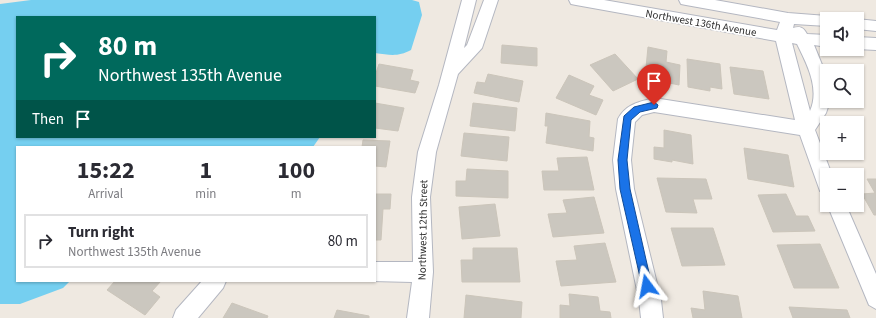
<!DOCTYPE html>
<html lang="en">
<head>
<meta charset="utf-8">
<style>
  :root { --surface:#fff; --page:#f7f7f7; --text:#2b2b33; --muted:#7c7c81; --line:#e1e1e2 }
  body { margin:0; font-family:"Source Sans 3",sans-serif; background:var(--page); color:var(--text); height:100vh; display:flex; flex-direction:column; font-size:15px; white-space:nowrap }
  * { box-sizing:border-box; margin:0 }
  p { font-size:13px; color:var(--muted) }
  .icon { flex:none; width:22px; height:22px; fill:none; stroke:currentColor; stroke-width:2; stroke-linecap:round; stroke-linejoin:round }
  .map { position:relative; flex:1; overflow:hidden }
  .sheet { position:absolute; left:16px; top:146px; width:360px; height:136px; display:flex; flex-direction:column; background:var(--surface); border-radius:0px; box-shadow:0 1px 3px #0004 }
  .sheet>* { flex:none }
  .top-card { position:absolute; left:16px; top:16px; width:360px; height:122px; border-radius:0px; box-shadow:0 1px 3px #0004; background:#00695c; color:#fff; overflow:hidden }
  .tools { position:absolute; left:820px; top:12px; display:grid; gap:8px }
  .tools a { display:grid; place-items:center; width:44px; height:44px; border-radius:0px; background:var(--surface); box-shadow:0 1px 3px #0004; font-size:20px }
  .pin { position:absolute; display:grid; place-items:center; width:34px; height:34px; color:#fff; margin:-41px -17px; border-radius:50% 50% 50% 0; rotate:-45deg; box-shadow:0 0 4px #0007 }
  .pin .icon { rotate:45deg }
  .me { position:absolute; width:44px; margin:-22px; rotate:347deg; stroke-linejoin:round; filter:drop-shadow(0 0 3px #0008) }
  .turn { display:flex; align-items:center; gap:14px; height:84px; padding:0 16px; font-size:18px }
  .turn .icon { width:52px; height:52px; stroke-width:2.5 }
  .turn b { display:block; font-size:28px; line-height:34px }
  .then { display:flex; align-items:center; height:38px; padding:0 16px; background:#0003; gap:8px; font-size:15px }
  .eta { display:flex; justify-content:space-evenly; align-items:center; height:68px; text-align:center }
  .eta b { font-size:24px; font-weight:700; line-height:28px }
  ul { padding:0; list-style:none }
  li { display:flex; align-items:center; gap:12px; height:54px; margin:0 8px 6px; padding:0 8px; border:2px solid var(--line); border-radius:0px }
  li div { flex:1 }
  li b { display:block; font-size:15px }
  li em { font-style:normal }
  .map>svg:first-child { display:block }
  .water { fill:#75cff0 }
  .building { fill:#cbc7bf; stroke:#cbc5ba }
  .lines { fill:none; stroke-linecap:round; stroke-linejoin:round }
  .minor-casing { stroke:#b4b7c1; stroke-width:2 }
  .minor { fill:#fff; fill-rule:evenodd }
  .route { fill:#1a73e8; stroke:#114b97 }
  .labels { text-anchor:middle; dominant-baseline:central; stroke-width:3.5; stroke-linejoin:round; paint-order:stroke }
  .street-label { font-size:11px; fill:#2e2e2e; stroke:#fff }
</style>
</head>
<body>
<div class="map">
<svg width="876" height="318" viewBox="0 0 876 318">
  <rect width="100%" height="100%" fill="#efe9e1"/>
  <path class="water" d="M 31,0 L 412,0 L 419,2 L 422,15 L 411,50 C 398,57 390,55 375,53 L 375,17 L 17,17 L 17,137 L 320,137 L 313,147 L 17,147 L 17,281 L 70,281 L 63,288 L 20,304 L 0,304 L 0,4 Z"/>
  <path class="building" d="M 502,45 L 537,48 L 537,66 L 501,63 Z
    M 648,47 L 667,51 L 666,62 L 680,65 L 679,85 L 645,78 Z
    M 615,54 L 638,79 L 613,91 L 590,65 Z
    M 687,59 L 720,64 L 722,89 L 710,87 L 710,91 L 688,87 Z
    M 379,64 L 413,70 L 410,80 L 419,82 L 415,93 L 375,86 L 375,76 Z
    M 730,67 L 763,71 L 769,99 L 734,94 Z
    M 488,74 L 523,81 L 519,102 L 474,93 L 477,82 L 485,83 Z
    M 569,75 L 594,86 L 589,95 L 603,100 L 596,115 L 556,98 Z
    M 375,103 L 404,108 L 398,131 L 375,128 Z
    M 473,103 L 517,108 L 515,131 L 470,126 Z
    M 546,113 L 590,121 L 589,137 L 594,138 L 593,151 L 546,143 L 548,126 L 545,126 Z
    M 664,130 L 691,135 L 693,164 L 672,160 L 672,162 L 654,159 L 654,147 L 664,148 Z
    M 464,133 L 509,137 L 507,161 L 461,156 Z
    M 363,140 L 390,141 L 386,167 L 375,166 L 375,147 L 362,147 Z
    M 744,148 L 788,155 L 794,187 L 748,179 Z
    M 587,157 L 594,190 L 544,190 L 542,171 L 559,171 L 557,158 Z
    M 467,169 L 508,171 L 508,198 L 456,196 L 456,181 L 466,181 Z
    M 657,178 L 706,179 L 712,199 L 693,199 L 697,213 L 666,212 Z
    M 867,179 L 876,179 L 876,215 L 874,215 L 862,194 L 875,193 Z
    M 375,194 L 391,194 L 390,209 L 383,209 L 381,240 L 375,240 Z
    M 786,194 L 796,216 L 808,216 L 815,231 L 773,232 L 758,195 Z
    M 594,197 L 604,233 L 553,237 L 548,214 L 567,213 L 563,200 Z
    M 495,204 L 500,236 L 462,239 L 459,207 Z
    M 671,228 L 713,228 L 725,265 L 682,266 Z
    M 605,243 L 616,282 L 561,286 L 556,261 L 577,260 L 574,246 Z
    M 820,244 L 839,288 L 794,288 L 777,245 Z
    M 473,248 L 517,248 L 520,282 L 462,282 L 461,260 L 473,260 Z
    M 115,281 L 161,281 L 152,291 L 160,297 L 145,315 L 107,290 Z
    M 703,291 L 738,296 L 742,318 L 693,318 L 691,308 L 705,310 Z
    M 569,294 L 598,297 L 600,311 L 610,312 L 611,318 L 560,318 L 560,305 L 570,306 Z
    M 466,295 L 522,302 L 521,318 L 464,318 Z
    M 232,303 L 268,316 L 267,318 L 223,318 Z
    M 789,307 L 847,310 L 850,318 L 793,318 Z
    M 337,310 L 369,316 L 369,318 L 334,318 Z"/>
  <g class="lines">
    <defs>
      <path id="minor" d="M 462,0 L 476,0 L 464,48 L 467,45 L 484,0 L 498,0 L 482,48 L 458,74 L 436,152 L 430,197 L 433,272 L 429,318 L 407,318 L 412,282 L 372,281 L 375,281 L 375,262 L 413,262 L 412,197 L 418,152 L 439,85 Z
        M 569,0 L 604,0 L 777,30 L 780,22 L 686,5 L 681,4 L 679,0 L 715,0 L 788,13 L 827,16 L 833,19 L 827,19 L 827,26 L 794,24 L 793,28 C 800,26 803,27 807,34 L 827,35 L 827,47 L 814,45 L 827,77 L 827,101 L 830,101 L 826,113 L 815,130 L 832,175 L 827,175 L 827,193 L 820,191 L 800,135 L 654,112 L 642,115 L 635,122 L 631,160 L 634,189 L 661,300 L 663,318 L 641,318 L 639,300 L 616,189 L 613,160 L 618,119 C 626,104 639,102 654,98 L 795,120 L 776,41 L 576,5 L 571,4 ZM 792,43 L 797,44 C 807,64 820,89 810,111 Z
        M 856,19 L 857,19 L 876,21 L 876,31 L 857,29 Z
        M 857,37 L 876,38 L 876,50 L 857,49 Z
        M 827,204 L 846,205 L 876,274 L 876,309 L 869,305 Z
        M 202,281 L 226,281 L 223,288 L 198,318 L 173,318 L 176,310 Z"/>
    </defs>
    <use href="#minor" class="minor-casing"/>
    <use href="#minor" class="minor"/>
  </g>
  <path class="route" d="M 654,102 L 658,105 L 657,108 L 640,112 L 631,120 L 627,160 L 630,189 L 652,286 L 651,290 L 647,291 L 643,290 L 642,286 L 620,189 L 618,160 L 624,116 L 634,107 Z"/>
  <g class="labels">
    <g class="street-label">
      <text transform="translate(701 23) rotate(10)">Northwest 136th Avenue</text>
      <text transform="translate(423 230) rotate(-89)">Northwest 12th Street</text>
    </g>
  </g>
</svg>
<div class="tools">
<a><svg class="icon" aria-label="sound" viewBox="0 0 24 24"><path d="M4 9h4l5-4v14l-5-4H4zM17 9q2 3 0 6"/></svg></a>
<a><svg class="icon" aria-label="search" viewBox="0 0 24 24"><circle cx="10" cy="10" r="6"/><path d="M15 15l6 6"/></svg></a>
<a>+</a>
<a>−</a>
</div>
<div class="pin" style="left:654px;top:105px;background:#d93025"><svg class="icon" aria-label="arrive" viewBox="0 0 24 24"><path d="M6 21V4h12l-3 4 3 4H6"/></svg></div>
<svg class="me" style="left:647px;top:286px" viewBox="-20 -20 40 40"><path d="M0-17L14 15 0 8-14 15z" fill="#1a73e8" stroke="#fff" stroke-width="4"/></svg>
<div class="top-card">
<div class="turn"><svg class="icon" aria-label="right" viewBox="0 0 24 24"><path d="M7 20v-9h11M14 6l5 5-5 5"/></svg><div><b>80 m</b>Northwest 135th Avenue</div></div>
<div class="then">Then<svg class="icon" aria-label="arrive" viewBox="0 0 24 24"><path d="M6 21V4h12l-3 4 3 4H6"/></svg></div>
</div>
<section class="sheet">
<div class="eta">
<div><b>15:22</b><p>Arrival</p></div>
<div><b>1</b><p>min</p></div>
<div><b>100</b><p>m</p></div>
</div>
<ul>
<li><svg class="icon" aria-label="right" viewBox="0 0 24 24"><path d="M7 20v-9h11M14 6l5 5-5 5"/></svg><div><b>Turn right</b><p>Northwest 135th Avenue</p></div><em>80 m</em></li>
</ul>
</section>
</div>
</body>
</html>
